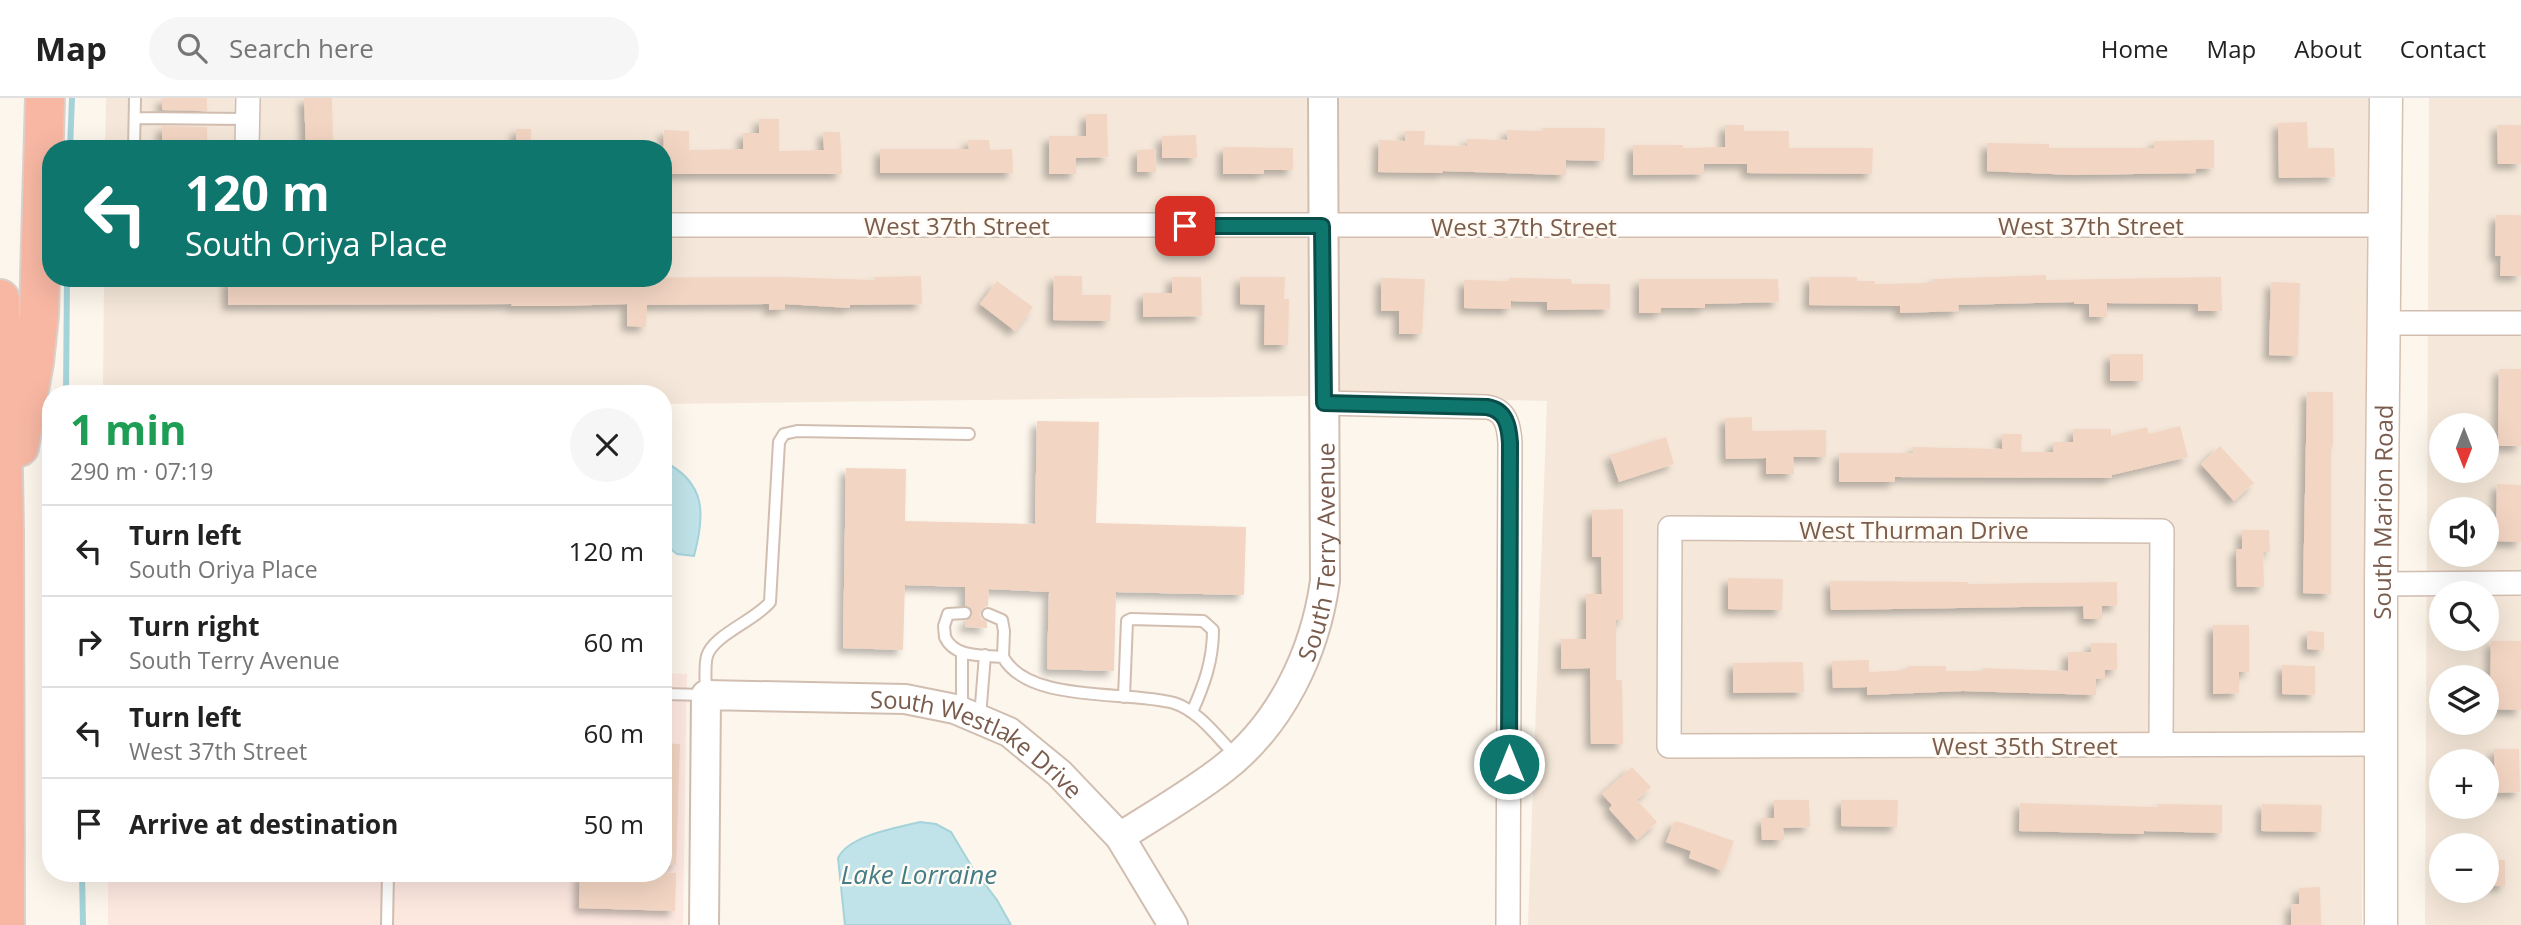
<!DOCTYPE html>
<html lang="en">
<head>
<meta charset="utf-8">
<style>
  :root { --surface:#fff; --page:#f6f6f6; --text:#222; --muted:#767676; --line:#e0e0e0 }
  body { margin:0; font-family:"Open Sans",sans-serif; background:var(--page); color:var(--text); height:100vh; display:flex; flex-direction:column; font-size:26px; white-space:nowrap }
  * { box-sizing:border-box; margin:0 }
  p { font-size:23px; color:var(--muted) }
  .icon { flex:none; width:38px; height:38px; fill:none; stroke:currentColor; stroke-width:2; stroke-linecap:round; stroke-linejoin:round }
  .map { position:relative; flex:1; overflow:hidden }
  .side { position:absolute; left:42px; top:287px; width:630px; height:497px; display:flex; flex-direction:column; background:var(--surface); border-radius:28px; box-shadow:0 7px 28px #0002 }
  .side>* { flex:none }
  .guide { position:absolute; left:42px; top:42px; width:630px; height:147px; border-radius:28px; box-shadow:0 7px 28px #0002; background:#0f766e; color:#fff; overflow:hidden }
  .needle { width:46px; rotate:180deg }
  .controls { position:absolute; left:2429px; top:315px; display:grid; gap:14px }
  .controls a { display:grid; place-items:center; width:70px; height:70px; border-radius:50%; background:var(--surface); box-shadow:0 7px 28px #0002; font-size:35px }
  .pin { position:absolute; display:grid; place-items:center; width:60px; height:60px; color:#fff; margin:-30px; border-radius:14px; box-shadow:0 4px 10px #0006 }
  .me { position:absolute; width:77px; margin:-38px; rotate:0deg; stroke-linejoin:round; filter:drop-shadow(0 0 5px #0008) }
  .turn { display:flex; align-items:center; gap:24px; height:147px; padding:0 28px; font-size:32px }
  .turn .icon { width:91px; height:91px; stroke-width:2.5 }
  .turn b { display:block; font-size:49px; line-height:60px }
  .round { display:grid; place-items:center; flex:none; width:74px; height:74px; border-radius:37px; background:var(--page) }
  .overview { display:flex; align-items:center; justify-content:space-between; height:119px; padding:0 28px }
  h1 { font-size:42px; font-weight:700; line-height:52px; color:#1e9e55 }
  ul { padding:0; list-style:none }
  li { display:flex; align-items:center; gap:21px; height:91px; padding:0 28px; border-top:2px solid var(--line) }
  li div { flex:1 }
  li b { display:block; font-size:26px }
  li em { font-style:normal }
  header { display:flex; align-items:center; gap:42px; box-sizing:border-box; height:98px; padding:0 35px; background:var(--surface); border-bottom:2px solid var(--line) }
  header strong { font-size:33px }
  nav { display:flex; gap:38px; margin-inline-start:auto; font-size:24px }
  .search { width:490px; height:63px; background:var(--page); display:flex; align-items:center; gap:18px; box-sizing:border-box; padding:0 24px; border-radius:38px; color:var(--muted); font-size:26px }
  .map>svg:first-child { display:block }
  .residential { fill:#f5e8da; fill-rule:evenodd }
  .commercial { fill:#fde8e0 }
  .water { fill:#bfe3e8; stroke:#a5d3da; stroke-width:2 }
  .lines { fill:none; stroke-linecap:round; stroke-linejoin:round }
  .stream { stroke:#a5d3da; stroke-width:6 }
  .building { fill:#f3d5c3; filter:url(#shadow) }
  .service-casing { stroke:#d1beb0; stroke-width:14 }
  .minor-casing { stroke:#d1beb0; stroke-width:26 }
  .tertiary-casing { stroke:#d1beb0; stroke-width:32 }
  .secondary-casing { stroke:#d6c0b0; stroke-width:35 }
  .motorway-casing { stroke:#dad1cd; stroke-width:42 }
  .service { stroke:#fff; stroke-width:10 }
  .minor { stroke:#fff; stroke-width:23 }
  .tertiary { stroke:#fff; stroke-width:28 }
  .secondary { stroke:#fff; stroke-width:32 }
  .motorway { stroke:#f7b7a3; stroke-width:38 }
  .route-casing { stroke:#0a4d48; stroke-width:18 }
  .route { stroke:#0f766e; stroke-width:12 }
  .labels { text-anchor:middle; dominant-baseline:central; stroke-width:5; stroke-linejoin:round; paint-order:stroke }
  .street-label { font-size:24px; fill:#7a5c4d; stroke:#fffaf3 }
  .water-label { font-size:26px; font-style:italic; fill:#437c86; stroke:#fffaf3 }
</style>
</head>
<body>
<header>
<strong>Map</strong>
<div class="search"><svg class="icon" aria-label="search" viewBox="0 0 24 24"><circle cx="10" cy="10" r="6"/><path d="M15 15l6 6"/></svg>Search here</div>
<nav><a>Home</a><a>Map</a><a>About</a><a>Contact</a></nav>
</header>
<div class="map">
<svg width="2521" height="827" viewBox="0 0 2521 827">
  <defs>
    <filter id="shadow"><feDropShadow dx="-5.5" dy="5.5" stdDeviation="3.5" flood-color="#0004"/></filter>
  </defs>
  <rect width="100%" height="100%" fill="#fdf6ec"/>
  <path class="residential" d="M 106,0 L 2370,0 L 2362,827 L 1528,827 L 1547,303 L 1304,298 L 663,306 L 663,296 L 103,296 L 104,180 L 663,180 L 663,51 L 105,51 Z
    M 2429,0 L 2521,0 L 2521,827 L 2425,827 ZM 2441,327 L 2487,327 L 2487,373 L 2441,373 ZM 2441,411 L 2487,411 L 2487,457 L 2441,457 ZM 2441,495 L 2487,495 L 2487,541 L 2441,541 ZM 2441,579 L 2487,579 L 2487,625 L 2441,625 ZM 2441,663 L 2487,663 L 2487,709 L 2441,709 ZM 2441,747 L 2487,747 L 2487,793 L 2441,793 Z"/>
  <path class="commercial" d="M 663,575 L 687,576 L 683,827 L 108,827 L 108,775 L 663,775 Z"/>
  <path class="water" d="M 663,363 C 707,385 705,417 694,458 L 677,456 L 667,448 L 663,427 Z
    M 920,724 L 936,726 L 951,734 L 972,769 L 997,802 L 1011,827 L 845,827 L 838,760 C 849,737 897,730 920,724 Z"/>
  <g class="lines">
    <path class="stream" d="M 70,51 L 72,0
      M 66,296 L 67,180
      M 82,775 L 83,827"/>
  </g>
  <path class="building" d="M 162,0 L 207,0 L 207,13 L 162,12 Z
    M 304,0 L 332,0 L 333,51 L 306,51 Z
    M 1086,16 L 1107,16 L 1108,59 L 1076,60 L 1076,76 L 1049,76 L 1049,38 L 1086,38 Z
    M 759,21 L 779,21 L 779,53 L 824,52 L 823,34 L 840,34 L 842,76 L 663,76 L 664,32 L 689,33 L 689,52 L 743,51 L 743,35 L 759,35 Z
    M 2307,24 L 2308,50 L 2334,50 L 2335,79 L 2279,80 L 2278,25 Z
    M 1725,27 L 1744,27 L 1744,33 L 1789,33 L 1789,50 L 1873,50 L 1872,76 L 1747,75 L 1747,66 L 1704,66 L 1704,76 L 1633,77 L 1633,47 L 1683,47 L 1683,50 L 1725,49 Z
    M 2497,27 L 2521,27 L 2521,66 L 2498,66 Z
    M 162,28 L 207,29 L 207,51 L 162,51 Z
    M 1543,30 L 1605,30 L 1604,63 L 1566,62 L 1566,77 L 1443,73 L 1443,75 L 1378,74 L 1379,42 L 1405,43 L 1405,33 L 1425,33 L 1424,47 L 1467,48 L 1467,41 L 1507,42 L 1507,32 L 1543,33 Z
    M 516,31 L 531,31 L 531,51 L 516,51 Z
    M 1196,37 L 1197,60 L 1162,60 L 1162,38 Z
    M 968,42 L 989,42 L 990,52 L 1012,51 L 1013,75 L 880,75 L 880,51 L 969,51 Z
    M 2214,42 L 2214,70 L 2196,71 L 2196,75 L 2073,77 L 1987,73 L 1987,45 L 2049,46 L 2049,50 L 2154,50 L 2154,43 Z
    M 1223,49 L 1293,50 L 1293,72 L 1264,72 L 1264,76 L 1223,76 Z
    M 1155,51 L 1156,74 L 1137,74 L 1137,52 Z
    M 2496,117 L 2521,117 L 2521,178 L 2500,178 L 2501,158 L 2495,158 Z
    M 2046,177 L 2046,182 L 2221,179 L 2222,213 L 2198,213 L 2198,206 L 2107,205 L 2107,219 L 2089,219 L 2089,206 L 2074,206 L 2074,204 L 1958,207 L 1959,213 L 1900,215 L 1900,208 L 1809,207 L 1810,179 L 1857,179 L 1857,183 L 1875,183 L 1875,186 L 1933,185 L 1933,181 Z
    M 921,178 L 922,206 L 850,207 L 850,210 L 785,206 L 785,211 L 769,212 L 769,206 L 647,207 L 646,229 L 627,228 L 627,206 L 558,208 L 511,208 L 512,206 L 228,207 L 228,181 L 785,179 L 875,182 L 875,179 Z
    M 1054,178 L 1082,178 L 1082,197 L 1111,197 L 1110,223 L 1053,222 Z
    M 1172,179 L 1201,179 L 1202,218 L 1143,219 L 1143,195 L 1172,195 Z
    M 1240,179 L 1285,179 L 1284,201 L 1289,201 L 1288,247 L 1264,247 L 1265,207 L 1240,206 Z
    M 1381,180 L 1425,181 L 1422,236 L 1399,236 L 1399,213 L 1381,213 Z
    M 1510,180 L 1571,181 L 1572,186 L 1610,186 L 1610,211 L 1547,212 L 1547,204 L 1511,203 L 1511,211 L 1464,210 L 1464,182 L 1510,183 Z
    M 1639,181 L 1778,181 L 1779,204 L 1705,206 L 1705,210 L 1661,210 L 1661,215 L 1639,215 Z
    M 997,183 L 1033,209 L 1015,233 L 980,206 Z
    M 2271,184 L 2300,185 L 2298,258 L 2269,257 Z
    M 2110,256 L 2143,256 L 2143,283 L 2110,283 Z
    M 2499,271 L 2521,271 L 2521,348 L 2498,348 Z
    M 2307,294 L 2333,294 L 2333,349 L 2331,349 L 2331,496 L 2303,495 Z
    M 1752,319 L 1752,333 L 1826,332 L 1826,359 L 1793,359 L 1794,376 L 1766,376 L 1766,360 L 1726,361 L 1725,320 Z
    M 1037,323 L 1099,324 L 1096,425 L 1246,429 L 1244,497 L 1116,494 L 1114,573 L 1047,571 L 1049,494 L 989,491 L 988,508 L 983,510 L 980,516 L 982,521 L 987,524 L 987,530 L 965,529 L 965,523 L 970,521 L 973,515 L 971,510 L 965,507 L 965,489 L 905,487 L 903,552 L 843,550 L 846,370 L 906,371 L 905,423 L 1035,426 Z
    M 2180,328 L 2188,359 L 2112,377 L 2112,380 L 1895,379 L 1895,384 L 1839,384 L 1839,355 L 1913,355 L 1913,349 L 2002,351 L 2002,336 L 2022,336 L 2021,354 L 2053,354 L 2053,344 L 2073,344 L 2073,331 L 2111,331 L 2111,338 L 2147,329 L 2149,336 Z
    M 1666,339 L 1674,366 L 1619,384 L 1610,357 Z
    M 2220,348 L 2254,385 L 2234,403 L 2201,366 Z
    M 2497,386 L 2521,387 L 2521,444 L 2496,443 Z
    M 1623,411 L 1623,522 L 1616,522 L 1616,582 L 1622,582 L 1623,646 L 1591,646 L 1590,570 L 1561,571 L 1561,541 L 1586,541 L 1586,496 L 1602,496 L 1601,459 L 1592,459 L 1592,412 Z
    M 2242,432 L 2269,432 L 2270,454 L 2263,454 L 2264,489 L 2237,489 L 2236,451 L 2242,451 Z
    M 1728,480 L 1783,481 L 1782,512 L 1728,511 Z
    M 1830,483 L 1968,484 L 1968,486 L 2117,484 L 2117,508 L 2102,508 L 2102,521 L 2084,521 L 2083,508 L 1831,512 Z
    M 2213,527 L 2249,527 L 2249,574 L 2239,574 L 2239,595 L 2213,596 Z
    M 2307,533 L 2324,534 L 2324,552 L 2307,551 Z
    M 2491,543 L 2521,543 L 2521,612 L 2490,611 Z
    M 2091,545 L 2117,545 L 2117,572 L 2105,572 L 2105,581 L 2096,581 L 2096,597 L 1963,593 L 1867,597 L 1867,589 L 1833,590 L 1832,563 L 1869,562 L 1869,574 L 1908,572 L 1908,568 L 1946,568 L 1946,573 L 1983,573 L 1983,570 L 2068,573 L 2068,554 L 2091,554 Z
    M 1803,564 L 1804,594 L 1733,595 L 1733,565 Z
    M 2282,567 L 2315,568 L 2315,597 L 2282,596 Z
    M 663,645 L 680,646 L 676,767 L 663,767 Z
    M 2494,651 L 2519,651 L 2520,694 L 2495,695 Z
    M 1632,669 L 1651,689 L 1637,702 L 1657,724 L 1637,742 L 1609,711 L 1612,707 L 1602,696 Z
    M 1774,702 L 1809,702 L 1810,729 L 1783,730 L 1784,742 L 1762,742 L 1761,720 L 1774,720 Z
    M 1841,702 L 1898,702 L 1897,729 L 1841,728 Z
    M 2020,705 L 2158,709 L 2158,706 L 2222,707 L 2222,735 L 2144,733 L 2144,736 L 2019,733 Z
    M 2262,706 L 2322,707 L 2321,734 L 2261,733 Z
    M 1674,724 L 1680,724 L 1734,743 L 1723,773 L 1689,760 L 1691,753 L 1666,744 Z
    M 2487,762 L 2505,762 L 2505,788 L 2487,788 Z
    M 580,775 L 676,775 L 675,813 L 579,810 Z
    M 2320,789 L 2321,827 L 2291,827 L 2291,806 L 2299,806 L 2299,790 Z"/>
  <g class="lines">
    <defs>
      <path id="service" d="M 135,20 L 247,21
        M 134,51 L 135,0
        M 965,515 L 948,516 L 944,528 L 945,539 C 954,560 983,557 1003,559 C 1029,606 1127,592 1174,605 C 1199,613 1217,639 1235,657
        M 988,516 L 1002,522 L 1004,533 L 1003,559
        M 962,554 L 962,611
        M 663,596 L 706,597 C 706,585 704,569 707,558 C 713,537 756,522 770,504 L 779,344 L 784,336 L 797,333 L 969,336
        M 1124,599 L 1127,523 L 1131,521 L 1203,523 L 1213,532 C 1213,563 1204,587 1192,614
        M 980,619 L 985,557
        M 387,827 L 388,775"/>
      <path id="minor" d="M 247,51 L 248,0
        M 663,127 L 2385,127
        M 2384,225 L 2521,225
        M 1324,305 L 1487,309 C 1506,312 1509,328 1510,345 L 1508,827
        M 2381,486 L 2521,485
        M 2161,647 L 2162,433 L 1670,430 L 1669,648 L 2380,646"/>
      <g id="tertiary">
        <path id="s1" d="M 1120,739 C 1154,717 1191,696 1223,671 C 1281,626 1315,555 1325,483 L 1323,0"/>
        <path id="s2" d="M 704,827 L 706,597 L 905,601 L 955,611 L 1009,634 L 1059,675 L 1120,739 L 1173,827"/>
      </g>
      <g id="secondary">
        <path id="s3" d="M 2381,827 L 2381,486 L 2386,0"/>
      </g>
      <path id="motorway" d="M 0,201 L 4,434 L 5,827
        M 19,349 L 34,264 L 39,217 L 45,0"/>
    </defs>
    <use href="#service" class="service-casing"/>
    <use href="#minor" class="minor-casing"/>
    <use href="#tertiary" class="tertiary-casing"/>
    <use href="#secondary" class="secondary-casing"/>
    <use href="#motorway" class="motorway-casing"/>
    <use href="#service" class="service"/>
    <use href="#minor" class="minor"/>
    <use href="#tertiary" class="tertiary"/>
    <use href="#secondary" class="secondary"/>
    <use href="#motorway" class="motorway"/>
  </g>
  <g class="lines">
    <defs>
      <path id="route" d="M 1185,128 L 1322,128 L 1324,305 L 1487,309 C 1506,312 1509,328 1510,345 L 1509,666"/>
    </defs>
    <use href="#route" class="route-casing"/>
    <use href="#route" class="route"/>
  </g>
  <g class="labels">
    <g class="street-label">
      <text x="957" y="127">West 37th Street</text>
      <text x="2091" y="127">West 37th Street</text>
      <text x="1524" y="128">West 37th Street</text>
      <text stroke="none"><textPath href="#s3" startOffset="413">South Marion Road</textPath></text>
      <text x="1914" y="431">West Thurman Drive</text>
      <text stroke="none"><textPath href="#s1" startOffset="371">South Terry Avenue</textPath></text>
      <text x="2025" y="647">West 35th Street</text>
      <text stroke="none"><textPath href="#s2" startOffset="513">South Westlake Drive</textPath></text>
    </g>
    <g class="water-label">
      <text x="919" y="776">Lake Lorraine</text>
    </g>
  </g>
</svg>
<div class="controls">
<a><svg class="needle" viewBox="-14 -14 28 28"><path d="M0-13l5 13h-10z" fill="#e53935"/><path d="M0 13l5-13h-10z" fill="#767676"/></svg></a>
<a><svg class="icon" aria-label="sound" viewBox="0 0 24 24"><path d="M4 9h4l5-4v14l-5-4H4zM17 9q2 3 0 6"/></svg></a>
<a><svg class="icon" aria-label="search" viewBox="0 0 24 24"><circle cx="10" cy="10" r="6"/><path d="M15 15l6 6"/></svg></a>
<a><svg class="icon" aria-label="layers" viewBox="0 0 24 24"><path d="M12 4l9 5-9 5-9-5zM3 14l9 5 9-5"/></svg></a>
<a>+</a>
<a>−</a>
</div>
<div class="pin" style="left:1185px;top:128px;background:#d93025"><svg class="icon" aria-label="arrive" viewBox="0 0 24 24"><path d="M6 21V4h12l-3 4 3 4H6"/></svg></div>
<svg class="me" style="left:1509px;top:666px" viewBox="-20 -20 40 40"><circle r="17" fill="#0f766e" stroke="#fff" stroke-width="3"/><path d="M0-11L8 9 0 5-8 9z" fill="#fff"/></svg>
<div class="guide">
<div class="turn"><svg class="icon" aria-label="left" viewBox="0 0 24 24"><path d="M17 20v-9H6M10 6l-5 5 5 5"/></svg><div><b>120 m</b>South Oriya Place</div></div>
</div>
<section class="side">
<div class="overview"><div><h1>1 min</h1><p>290 m · 07:19</p></div><a class="round"><svg class="icon" aria-label="close" viewBox="0 0 24 24"><path d="M6 6l12 12M18 6L6 18"/></svg></a></div>
<ul>
<li><svg class="icon" aria-label="left" viewBox="0 0 24 24"><path d="M17 20v-9H6M10 6l-5 5 5 5"/></svg><div><b>Turn left</b><p>South Oriya Place</p></div><em>120 m</em></li>
<li><svg class="icon" aria-label="right" viewBox="0 0 24 24"><path d="M7 20v-9h11M14 6l5 5-5 5"/></svg><div><b>Turn right</b><p>South Terry Avenue</p></div><em>60 m</em></li>
<li><svg class="icon" aria-label="left" viewBox="0 0 24 24"><path d="M17 20v-9H6M10 6l-5 5 5 5"/></svg><div><b>Turn left</b><p>West 37th Street</p></div><em>60 m</em></li>
<li><svg class="icon" aria-label="arrive" viewBox="0 0 24 24"><path d="M6 21V4h12l-3 4 3 4H6"/></svg><div><b>Arrive at destination</b></div><em>50 m</em></li>
</ul>
</section>
</div>
</body>
</html>
